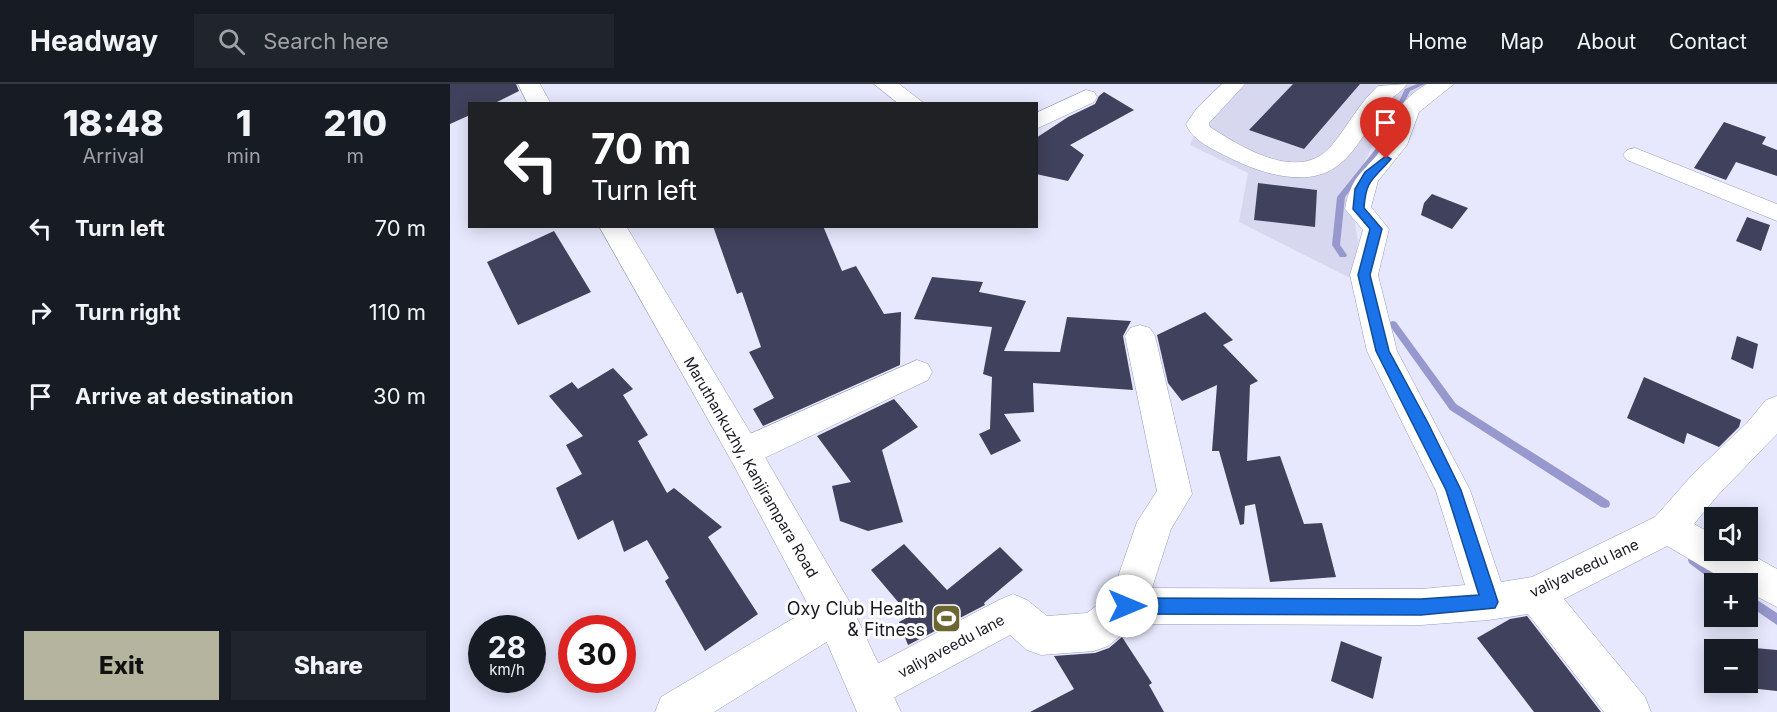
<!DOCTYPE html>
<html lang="en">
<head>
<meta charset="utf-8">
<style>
  :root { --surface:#171b24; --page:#20242c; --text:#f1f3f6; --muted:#9ea1a6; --line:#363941; --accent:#b5b49e }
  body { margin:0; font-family:Inter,sans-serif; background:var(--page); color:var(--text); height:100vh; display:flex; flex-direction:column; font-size:22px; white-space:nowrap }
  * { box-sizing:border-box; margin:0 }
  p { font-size:20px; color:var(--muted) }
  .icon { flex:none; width:33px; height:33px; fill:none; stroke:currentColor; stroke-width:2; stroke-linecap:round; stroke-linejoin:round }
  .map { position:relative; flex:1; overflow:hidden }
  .sheet { display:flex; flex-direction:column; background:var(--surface); width:450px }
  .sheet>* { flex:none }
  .hud { position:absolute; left:18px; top:18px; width:570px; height:126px; border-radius:0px; box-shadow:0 3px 15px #0003; background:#202124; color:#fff; overflow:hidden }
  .controls { position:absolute; left:1254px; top:423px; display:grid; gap:12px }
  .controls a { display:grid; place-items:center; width:54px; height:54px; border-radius:0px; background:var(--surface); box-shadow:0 3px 15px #0003; font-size:30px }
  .speed { position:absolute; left:18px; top:531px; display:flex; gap:12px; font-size:30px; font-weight:700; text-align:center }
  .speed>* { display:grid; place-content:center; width:78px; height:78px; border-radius:50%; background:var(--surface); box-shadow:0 3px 15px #0003; line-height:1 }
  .speed small { font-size:15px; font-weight:400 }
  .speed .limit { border:9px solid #d22; background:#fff; color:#111 }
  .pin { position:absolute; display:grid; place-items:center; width:51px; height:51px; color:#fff; margin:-62px -26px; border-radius:50% 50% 50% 0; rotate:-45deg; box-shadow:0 0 6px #0007 }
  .pin .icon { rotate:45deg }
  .me { position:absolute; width:66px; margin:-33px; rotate:90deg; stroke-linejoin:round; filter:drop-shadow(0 0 4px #0008) }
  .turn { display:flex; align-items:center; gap:21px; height:126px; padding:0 24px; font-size:27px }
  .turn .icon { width:78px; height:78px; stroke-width:2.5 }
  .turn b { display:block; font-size:42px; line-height:51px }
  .eta { display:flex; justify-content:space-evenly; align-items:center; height:102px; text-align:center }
  .eta b { font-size:36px; font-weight:800; line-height:42px }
  .primary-button { display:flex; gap:12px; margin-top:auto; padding:12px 24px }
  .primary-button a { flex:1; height:69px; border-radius:0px; background:var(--accent); color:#111; font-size:24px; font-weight:800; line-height:69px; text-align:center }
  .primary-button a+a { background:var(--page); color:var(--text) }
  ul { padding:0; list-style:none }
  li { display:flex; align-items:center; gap:18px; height:84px; padding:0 24px }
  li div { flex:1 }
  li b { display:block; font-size:22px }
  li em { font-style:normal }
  header { display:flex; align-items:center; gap:36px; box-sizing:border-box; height:84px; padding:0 30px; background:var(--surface); border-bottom:2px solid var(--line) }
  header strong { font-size:28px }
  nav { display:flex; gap:33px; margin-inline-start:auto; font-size:21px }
  .search { width:420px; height:54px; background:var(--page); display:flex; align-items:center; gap:15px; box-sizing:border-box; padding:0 21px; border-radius:0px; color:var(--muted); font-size:22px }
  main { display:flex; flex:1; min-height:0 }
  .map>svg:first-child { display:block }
  .built { fill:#d7d8f0 }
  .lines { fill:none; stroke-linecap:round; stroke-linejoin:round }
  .stream { fill:#9798cd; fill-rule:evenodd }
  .building { fill:#40415c }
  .minor-casing { stroke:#999aba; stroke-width:1 }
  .major-casing { stroke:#999aba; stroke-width:1 }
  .minor { fill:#fff; fill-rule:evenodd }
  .major { fill:#fff; fill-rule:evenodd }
  .route { fill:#1a73e8; stroke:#114b97; stroke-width:1.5 }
  .labels { text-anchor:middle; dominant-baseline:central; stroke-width:6; stroke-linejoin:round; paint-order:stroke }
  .street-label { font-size:15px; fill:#181824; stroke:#fff }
  .near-poi-label { font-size:18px; fill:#181824; stroke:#fff; text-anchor:end }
</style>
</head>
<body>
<header>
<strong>Headway</strong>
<div class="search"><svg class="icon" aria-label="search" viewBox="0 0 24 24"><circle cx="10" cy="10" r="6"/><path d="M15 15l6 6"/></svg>Search here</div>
<nav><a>Home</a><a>Map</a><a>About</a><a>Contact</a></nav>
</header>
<main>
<section class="sheet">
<div class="eta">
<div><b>18:48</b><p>Arrival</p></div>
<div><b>1</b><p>min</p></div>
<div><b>210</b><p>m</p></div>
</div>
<ul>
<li><svg class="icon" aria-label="left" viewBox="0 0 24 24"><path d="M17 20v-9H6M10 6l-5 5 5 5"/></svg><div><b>Turn left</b></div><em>70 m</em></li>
<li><svg class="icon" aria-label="right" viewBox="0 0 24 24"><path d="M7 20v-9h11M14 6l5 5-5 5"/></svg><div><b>Turn right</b></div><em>110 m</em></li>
<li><svg class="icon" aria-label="arrive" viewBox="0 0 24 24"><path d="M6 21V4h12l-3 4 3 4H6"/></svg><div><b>Arrive at destination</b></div><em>30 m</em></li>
</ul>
<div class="primary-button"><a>Exit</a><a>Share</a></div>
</section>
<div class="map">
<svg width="1327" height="628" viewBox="0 0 1327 628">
  <rect width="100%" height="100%" fill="#e7e8fd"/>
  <path class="built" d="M 774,0 L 987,0 L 925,57 L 900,107 L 908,158 L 902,195 L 789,138 L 798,89 L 740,61 L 759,15 Z"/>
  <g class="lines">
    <path class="stream" d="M 967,0 L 975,0 L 960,7 L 934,62 L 895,113 L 890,161 L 897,171 L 896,173 L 890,173 L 882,161 L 887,113 L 928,62 L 955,5 Z
      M 943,237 L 946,238 L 1006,320 L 1159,417 L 1160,420 L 1159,423 L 1155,424 L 1151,423 L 1000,326 L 940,242 L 939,240 L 940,238 Z
      M 1243,471 L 1280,496 L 1281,500 L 1267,500 L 1239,479 L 1238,476 L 1239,473 Z
      M 1298,510 L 1327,529 L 1327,541 L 1298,521 Z"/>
  </g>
  <path class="building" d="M 0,0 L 66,0 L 69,7 L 43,20 L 20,20 L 20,31 L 0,40 Z
    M 843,0 L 910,0 L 854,65 L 799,46 Z
    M 654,8 L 684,26 L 620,61 L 634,71 L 618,97 L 586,90 L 586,54 L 618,33 L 645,20 L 649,12 Z
    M 1274,38 L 1316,53 L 1312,60 L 1327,66 L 1327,92 L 1286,78 L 1276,96 L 1244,84 Z
    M 808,99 L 867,106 L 865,143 L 804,136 Z
    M 982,110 L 1018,124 L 1002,145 L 971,131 L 974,119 Z
    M 1297,133 L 1320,141 L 1311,167 L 1286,157 Z
    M 263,142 L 373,142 L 392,187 L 406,182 L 434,230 L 451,228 L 450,281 L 313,342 L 303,325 L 324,314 L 299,268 L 311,263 L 292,208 L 287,210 Z
    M 104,147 L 141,208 L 68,241 L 37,178 Z
    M 482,193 L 533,198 L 529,208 L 576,217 L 554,267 L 610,268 L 617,233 L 681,237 L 673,252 L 683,306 L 583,299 L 584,328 L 554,330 L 571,357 L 541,371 L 529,350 L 540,345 L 542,293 L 533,290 L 542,243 L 464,235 Z
    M 755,228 L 783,256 L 773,261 L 808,297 L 800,301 L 797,377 L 830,372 L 854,440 L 872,439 L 886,493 L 820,498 L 805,420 L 795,422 L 794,440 L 790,441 L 769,367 L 762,367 L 767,301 L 732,317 L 718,299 L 707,251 Z
    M 1287,252 L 1308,260 L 1303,285 L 1281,275 Z
    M 163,284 L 183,305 L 173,311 L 198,351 L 188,357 L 217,409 L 224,404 L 272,443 L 258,453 L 308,530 L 255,567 L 215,497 L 219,494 L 197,456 L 174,468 L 163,436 L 128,456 L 106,404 L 132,390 L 116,361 L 133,352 L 99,312 L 122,298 L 128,305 Z
    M 1194,293 L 1291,336 L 1289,343 L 1269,363 L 1237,349 L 1234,360 L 1177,334 Z
    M 444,315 L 468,343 L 432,366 L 453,438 L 418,447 L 390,437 L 382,402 L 401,398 L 367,352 Z
    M 454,460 L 497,506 L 550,463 L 573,486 L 534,519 L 535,521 L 458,561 L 449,538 L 460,532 L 421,486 Z
    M 1077,532 L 1151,628 L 1084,628 L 1027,554 L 1060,535 Z
    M 672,553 L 702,599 L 699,601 L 714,628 L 580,628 L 624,605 L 604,572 L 645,569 L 659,564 Z
    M 891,557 L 932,573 L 923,615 L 881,597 Z
    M 1282,562 L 1327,566 L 1327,607 L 1299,604 L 1297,598 L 1298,566 L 1284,566 Z"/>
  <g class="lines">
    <defs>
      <path id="minor" d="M 424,0 L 449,0 L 475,20 L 449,20 Z
        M 772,0 L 795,0 L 759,39 L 760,43 C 793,64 850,100 882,61 C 898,42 909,19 928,2 L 957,0 C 950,10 938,15 931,25 C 918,43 907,66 890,80 C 860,105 813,90 782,75 C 765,66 743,58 736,40 L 747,24 Z
        M 977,0 L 1004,0 L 969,28 L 957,61 L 928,97 L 921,123 L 939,145 L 928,191 L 947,267 L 1020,406 L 1051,498 L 1082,493 L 1205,433 L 1244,389 L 1297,339 L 1316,316 L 1327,312 L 1327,350 L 1268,411 L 1244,440 L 1264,451 L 1264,466 L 1293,466 L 1327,485 L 1327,523 L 1298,508 L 1298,500 L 1282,500 L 1217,462 L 1114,515 L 1195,613 L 1201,628 L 1154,628 L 1078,530 L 1039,536 L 971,541 L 684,540 L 658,562 L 644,567 L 591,571 L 577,566 L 560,551 L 434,619 L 420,625 L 406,619 L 400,605 L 406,591 L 549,516 L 563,510 L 577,516 L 597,532 L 637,529 L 662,510 L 687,438 L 707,407 L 675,252 L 680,244 L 690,241 L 700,244 L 705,252 L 742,410 L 721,445 L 702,504 L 971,505 L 1015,501 L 986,407 L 917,267 L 900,191 L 913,146 L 895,125 C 902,86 919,87 935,59 C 938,53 939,47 941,41 C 947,22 961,9 977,0 Z
        M 636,6 L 644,8 L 647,13 L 644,18 L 586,45 L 586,29 Z
        M 1185,64 L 1327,120 L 1327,137 L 1177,76 L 1173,71 L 1177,66 Z
        M 467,276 L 478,280 L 482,288 L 478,296 L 306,378 L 294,382 L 282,378 L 277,368 L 282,358 Z
        M 385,512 L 399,518 L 404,531 L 399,544 L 264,628 L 205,628 L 211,613 L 371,518 Z"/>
      <path id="major" d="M 68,0 L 90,0 L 101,20 L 78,20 Z
        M 149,142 L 176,142 L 306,358 L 399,517 L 451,628 L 407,628 L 371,545 L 282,378 Z"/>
    </defs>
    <use href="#minor" class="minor-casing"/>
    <use href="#major" class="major-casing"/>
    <use href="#minor" class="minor"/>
    <use href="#major" class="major"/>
  </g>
  <path class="route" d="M 936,72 L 941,75 C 923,96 916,95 914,124 L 932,145 L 920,191 L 939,267 L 978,339 L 1011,406 L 1048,518 L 1045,524 L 971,531 L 677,530 L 671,528 L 669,522 L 671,516 L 677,514 L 971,515 L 1029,511 L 996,406 L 926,267 L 908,191 L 920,145 L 903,125 L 905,105 L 915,88 Z"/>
  <defs>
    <symbol id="stadium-square" viewBox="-11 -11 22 22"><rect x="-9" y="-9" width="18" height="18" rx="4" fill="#6b6632" stroke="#fff"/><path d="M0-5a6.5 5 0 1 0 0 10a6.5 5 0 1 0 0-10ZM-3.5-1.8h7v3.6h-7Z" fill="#fff"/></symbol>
  </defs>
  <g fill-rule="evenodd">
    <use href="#stadium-square" x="480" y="518" width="33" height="33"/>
  </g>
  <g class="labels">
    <g class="street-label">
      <text transform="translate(301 383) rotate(60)">Maruthankuzhy, Kanjirampara Road</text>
      <text transform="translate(1134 484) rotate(-25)">valiyaveedu lane</text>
      <text transform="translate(501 562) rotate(-28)">valiyaveedu lane</text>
    </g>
    <g class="near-poi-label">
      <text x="475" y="524">Oxy Club Health<tspan x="475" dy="21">&amp; Fitness</tspan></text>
    </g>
  </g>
</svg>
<div class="controls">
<a><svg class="icon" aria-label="sound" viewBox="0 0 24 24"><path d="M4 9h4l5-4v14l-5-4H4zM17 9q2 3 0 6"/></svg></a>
<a>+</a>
<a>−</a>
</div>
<div class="speed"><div>28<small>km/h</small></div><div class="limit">30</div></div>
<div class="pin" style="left:936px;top:75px;background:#d93025"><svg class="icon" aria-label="arrive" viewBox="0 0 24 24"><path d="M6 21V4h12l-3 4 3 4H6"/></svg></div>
<svg class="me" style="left:677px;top:522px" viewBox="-20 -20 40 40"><circle r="19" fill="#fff"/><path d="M0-13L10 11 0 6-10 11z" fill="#1a73e8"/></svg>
<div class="hud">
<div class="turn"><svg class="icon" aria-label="left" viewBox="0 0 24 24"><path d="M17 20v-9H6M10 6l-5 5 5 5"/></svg><div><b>70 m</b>Turn left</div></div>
</div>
</div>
</main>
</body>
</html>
